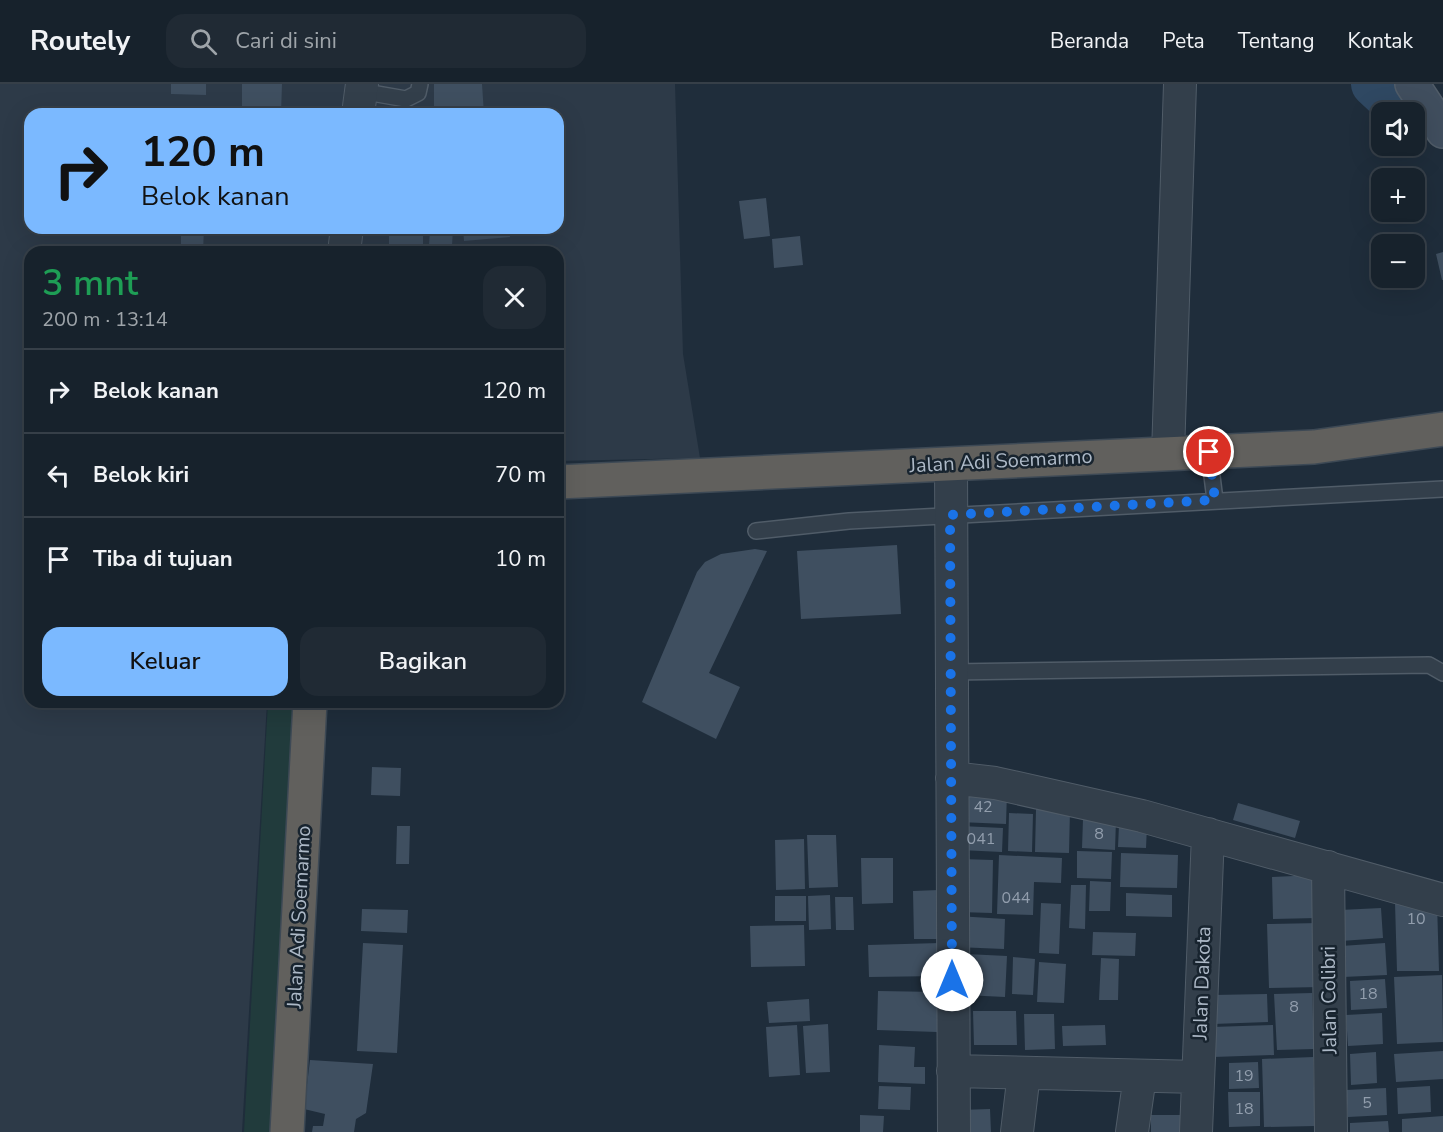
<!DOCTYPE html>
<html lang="id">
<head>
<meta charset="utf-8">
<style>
  :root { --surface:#17222c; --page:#202a34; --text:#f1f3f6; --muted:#9ea4a9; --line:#363f48; --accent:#7bb9ff }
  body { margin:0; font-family:"Nunito Sans",sans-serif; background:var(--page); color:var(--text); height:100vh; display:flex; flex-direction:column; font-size:22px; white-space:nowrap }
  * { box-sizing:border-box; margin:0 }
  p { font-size:20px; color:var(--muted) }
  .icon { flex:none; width:33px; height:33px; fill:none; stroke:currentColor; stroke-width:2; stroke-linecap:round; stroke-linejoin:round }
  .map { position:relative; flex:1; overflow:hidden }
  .sheet { position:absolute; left:24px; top:162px; width:540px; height:462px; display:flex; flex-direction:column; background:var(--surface); border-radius:18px; box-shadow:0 6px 24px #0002,0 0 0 2px var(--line) }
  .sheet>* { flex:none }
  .hud { position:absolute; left:24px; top:24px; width:540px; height:126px; border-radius:18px; box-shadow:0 6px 24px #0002,0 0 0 2px var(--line); background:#7bb9ff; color:#111; overflow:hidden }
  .fabs { position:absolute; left:1371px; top:18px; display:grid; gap:12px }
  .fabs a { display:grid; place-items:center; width:54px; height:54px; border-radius:12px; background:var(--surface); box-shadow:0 6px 24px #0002,0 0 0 2px var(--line); font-size:30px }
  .pin { position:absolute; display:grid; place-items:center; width:51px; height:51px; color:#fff; margin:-26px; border:3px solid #fff; border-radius:50%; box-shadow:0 2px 6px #0007 }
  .me { position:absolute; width:66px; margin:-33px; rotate:0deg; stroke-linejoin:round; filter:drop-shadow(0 0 4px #0008) }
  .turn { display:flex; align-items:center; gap:21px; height:126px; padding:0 18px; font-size:27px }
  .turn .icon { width:78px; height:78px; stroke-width:2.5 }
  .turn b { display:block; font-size:42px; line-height:51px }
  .round { display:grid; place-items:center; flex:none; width:63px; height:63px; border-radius:18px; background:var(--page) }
  .head { display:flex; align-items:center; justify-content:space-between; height:102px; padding:0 18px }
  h1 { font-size:36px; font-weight:600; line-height:45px; color:#1e9e55 }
  .action { display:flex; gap:12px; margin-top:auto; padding:12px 18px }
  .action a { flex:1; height:69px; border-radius:18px; background:var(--accent); color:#111; font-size:24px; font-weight:600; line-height:69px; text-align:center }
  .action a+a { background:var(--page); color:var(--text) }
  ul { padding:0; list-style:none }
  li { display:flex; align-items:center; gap:18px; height:84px; padding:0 18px; border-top:2px solid var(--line) }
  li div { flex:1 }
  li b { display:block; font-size:22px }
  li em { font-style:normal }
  header { display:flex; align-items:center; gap:36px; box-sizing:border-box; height:84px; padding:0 30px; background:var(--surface); border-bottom:2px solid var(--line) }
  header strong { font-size:28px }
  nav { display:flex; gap:33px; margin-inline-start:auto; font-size:21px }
  .search { width:420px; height:54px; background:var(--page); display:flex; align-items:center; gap:15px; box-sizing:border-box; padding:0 21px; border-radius:18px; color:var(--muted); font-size:22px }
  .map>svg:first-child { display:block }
  .airport { fill:#2d3a48; fill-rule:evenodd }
  .green { fill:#213b3c }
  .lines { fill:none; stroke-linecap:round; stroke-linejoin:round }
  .river { stroke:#2f4862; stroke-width:46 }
  .building { fill:#3f4f60 }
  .service-casing { stroke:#505c68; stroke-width:18 }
  .minor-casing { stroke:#505c68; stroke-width:34 }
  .secondary-casing { stroke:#505c68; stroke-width:36 }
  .trunk-casing { stroke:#3d4955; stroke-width:36 }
  .service { stroke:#333f4b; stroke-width:15 }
  .minor { stroke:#333f4b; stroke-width:32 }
  .secondary { stroke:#404e5e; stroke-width:33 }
  .trunk { stroke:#61605d; stroke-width:33 }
  .route { stroke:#1a73e8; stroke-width:10; stroke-dasharray:0 18 }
  .labels { text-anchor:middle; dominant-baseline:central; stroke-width:5; stroke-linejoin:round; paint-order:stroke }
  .number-label { font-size:16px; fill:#929ead }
  .street-label { font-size:20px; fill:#adb9c7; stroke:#18242f }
</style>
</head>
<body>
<header>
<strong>Routely</strong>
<div class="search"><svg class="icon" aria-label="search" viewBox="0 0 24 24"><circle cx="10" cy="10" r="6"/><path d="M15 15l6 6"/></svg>Cari di sini</div>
<nav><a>Beranda</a><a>Peta</a><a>Tentang</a><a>Kontak</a></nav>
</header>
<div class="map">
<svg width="1443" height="1048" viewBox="0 0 1443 1048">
  <rect width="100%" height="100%" fill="#1f2d3b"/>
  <path class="airport" d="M 0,0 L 675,0 L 683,270 L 700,374 L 558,377 L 558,168 L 30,168 L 30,618 L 267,618 L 242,1048 L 0,1048 ZM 30,30 L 558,30 L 558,144 L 30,144 Z"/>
  <path class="green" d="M 268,618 L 301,618 L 276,1048 L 244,1048 Z"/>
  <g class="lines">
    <path class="river" d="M 1374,0 L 1404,28"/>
  </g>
  <path class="building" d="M 171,0 L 206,0 L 206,11 L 171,10 Z
    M 242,0 L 282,0 L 281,30 L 242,30 Z
    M 434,0 L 482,0 L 484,30 L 434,30 Z
    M 766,114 L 770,152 L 744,155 L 739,117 Z
    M 181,144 L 204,144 L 203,168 L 181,168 Z
    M 389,144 L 423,144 L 423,162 L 389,163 Z
    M 430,144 L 453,144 L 452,162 L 429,162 Z
    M 463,144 L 509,144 L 510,153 L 464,157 Z
    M 800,152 L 803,181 L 774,184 L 772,155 Z
    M 1443,168 L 1443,196 L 1442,196 L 1436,170 Z
    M 897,461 L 901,530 L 801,535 L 797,467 Z
    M 755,465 L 767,467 L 709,589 L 740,603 L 716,655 L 642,618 L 697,488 L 705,478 L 721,470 Z
    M 372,683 L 401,684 L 400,712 L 371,711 Z
    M 961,706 L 1007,708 L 1006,740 L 959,738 Z
    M 1238,719 L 1300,737 L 1295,754 L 1233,736 Z
    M 1036,725 L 1070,726 L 1069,769 L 1035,768 Z
    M 1009,729 L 1033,730 L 1032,768 L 1008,767 Z
    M 1083,735 L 1116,736 L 1115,766 L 1082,764 Z
    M 1119,741 L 1147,742 L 1146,764 L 1118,763 Z
    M 397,742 L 410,742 L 409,780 L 396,780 Z
    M 961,742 L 1003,744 L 1002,768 L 960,766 Z
    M 807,751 L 836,751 L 838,803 L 809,804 Z
    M 804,755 L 805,805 L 776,806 L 775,756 Z
    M 1077,767 L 1112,768 L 1111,795 L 1077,794 Z
    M 1121,769 L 1178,771 L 1177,804 L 1120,803 Z
    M 999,771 L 1062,774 L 1061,799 L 1034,798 L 1033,831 L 997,830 Z
    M 861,774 L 893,774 L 893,819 L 862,820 Z
    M 960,775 L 993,776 L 992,829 L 958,828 Z
    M 1316,791 L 1317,834 L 1273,835 L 1272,793 Z
    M 1090,797 L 1111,798 L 1110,827 L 1089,827 Z
    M 1071,801 L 1086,801 L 1085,845 L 1069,844 Z
    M 939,806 L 940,855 L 914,855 L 913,807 Z
    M 1126,809 L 1172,811 L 1172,833 L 1126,832 Z
    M 830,811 L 831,845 L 809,846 L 808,812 Z
    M 775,812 L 806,812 L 806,837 L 775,837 Z
    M 835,813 L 853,813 L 854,846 L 836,846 Z
    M 1437,818 L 1439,887 L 1397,887 L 1395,819 Z
    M 1041,819 L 1061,820 L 1059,870 L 1039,869 Z
    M 1381,824 L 1383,854 L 1341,857 L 1340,826 Z
    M 362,825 L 408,826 L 407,849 L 361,847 Z
    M 957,832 L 1005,835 L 1004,865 L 956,863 Z
    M 1319,839 L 1321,903 L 1269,904 L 1267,840 Z
    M 804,841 L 805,882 L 751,883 L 750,842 Z
    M 1093,848 L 1136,849 L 1135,872 L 1092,871 Z
    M 363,859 L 403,861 L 397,969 L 357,967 Z
    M 940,859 L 941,892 L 869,893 L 868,861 Z
    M 1385,859 L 1387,891 L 1343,893 L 1341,862 Z
    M 966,870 L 1007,872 L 1005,913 L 964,911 Z
    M 1013,873 L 1035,875 L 1033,911 L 1012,910 Z
    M 1101,874 L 1119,875 L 1118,916 L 1099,916 Z
    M 1039,878 L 1066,880 L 1064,919 L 1037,918 Z
    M 1442,891 L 1443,958 L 1397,960 L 1394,893 Z
    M 1385,895 L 1387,924 L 1351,926 L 1350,897 Z
    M 878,907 L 938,908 L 937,948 L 877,946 Z
    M 1312,909 L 1314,965 L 1277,966 L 1274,910 Z
    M 1267,910 L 1268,938 L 1213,940 L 1213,911 Z
    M 809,915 L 810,937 L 769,939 L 767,918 Z
    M 973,927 L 1016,927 L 1017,961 L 974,961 Z
    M 1382,929 L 1383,960 L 1348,962 L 1346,931 Z
    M 1024,930 L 1054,930 L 1055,965 L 1025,966 Z
    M 828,940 L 830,988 L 806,989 L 803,942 Z
    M 797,941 L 800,991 L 769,993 L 766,943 Z
    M 1105,941 L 1106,961 L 1063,962 L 1062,942 Z
    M 1273,941 L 1274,971 L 1213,973 L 1212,943 Z
    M 879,961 L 915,963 L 914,983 L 925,983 L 925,1000 L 878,998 Z
    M 1443,967 L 1443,995 L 1396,998 L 1394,970 Z
    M 1376,968 L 1377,999 L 1351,1001 L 1350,970 Z
    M 1313,973 L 1315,1042 L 1264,1043 L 1262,975 Z
    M 310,976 L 373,980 L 366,1029 L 356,1035 L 354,1048 L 312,1048 L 313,1042 L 323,1042 L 325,1030 L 304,1025 Z
    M 1258,978 L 1259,1004 L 1229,1005 L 1229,979 Z
    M 879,1002 L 911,1003 L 910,1026 L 878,1025 Z
    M 1430,1002 L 1431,1028 L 1398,1030 L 1397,1004 Z
    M 1386,1004 L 1387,1031 L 1348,1033 L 1346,1006 Z
    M 1228,1008 L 1260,1008 L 1260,1042 L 1229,1043 Z
    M 990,1025 L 991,1048 L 961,1048 L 960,1026 Z
    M 860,1031 L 884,1032 L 883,1048 L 860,1048 Z
    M 1151,1031 L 1182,1031 L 1182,1048 L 1151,1048 Z
    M 1443,1032 L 1443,1048 L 1402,1048 L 1402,1035 Z
    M 1388,1037 L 1389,1048 L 1350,1048 L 1350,1039 Z"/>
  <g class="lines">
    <defs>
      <path id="service" d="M 360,7 L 406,15 L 418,9 L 420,0
        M 1209,368 L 1215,416
        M 756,447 L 849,437 L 1443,405
        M 951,588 L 1429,581 L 1443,589"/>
      <path id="minor" d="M 358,30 L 362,0
        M 344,168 L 347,144
        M 1168,370 L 1180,0
        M 951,380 L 954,1048
        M 952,694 L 995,699 L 1142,732 L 1443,816
        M 1328,783 L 1331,1048
        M 953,987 L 1198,993
        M 1017,1048 L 1024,989
        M 1132,1048 L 1140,992
        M 1196,1048 L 1208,750"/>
      <path id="secondary" d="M 1412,0 L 1443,47"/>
      <path id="trunk" d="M 558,398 L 1314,363 L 1443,345
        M 287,1048 L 310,618"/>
    </defs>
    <use href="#service" class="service-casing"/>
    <use href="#minor" class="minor-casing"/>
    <use href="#secondary" class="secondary-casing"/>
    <use href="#trunk" class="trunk-casing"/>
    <use href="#service" class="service"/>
    <use href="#minor" class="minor"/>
    <use href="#secondary" class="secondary"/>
    <use href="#trunk" class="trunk"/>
  </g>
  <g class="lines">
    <path class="route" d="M 952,896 L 950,431 L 1215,416 L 1209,368"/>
  </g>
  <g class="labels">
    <g class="number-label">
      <text x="983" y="723">42</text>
      <text x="1099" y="750">8</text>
      <text x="981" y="755">041</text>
      <text x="1016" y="814">044</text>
      <text x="1416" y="835">10</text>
      <text x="1368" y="910">18</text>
      <text x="1294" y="923">8</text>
      <text x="1244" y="992">19</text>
      <text x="1367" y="1019">5</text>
      <text x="1244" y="1025">18</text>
    </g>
    <g class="street-label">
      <text transform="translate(1001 377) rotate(-3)">Jalan Adi Soemarmo</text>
      <text transform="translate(299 833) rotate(-87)">Jalan Adi Soemarmo</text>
      <text transform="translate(1202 899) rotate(-88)">Jalan Dakota</text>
      <text transform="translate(1329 916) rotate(-91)">Jalan Colibri</text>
    </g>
  </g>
</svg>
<div class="fabs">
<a><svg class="icon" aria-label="sound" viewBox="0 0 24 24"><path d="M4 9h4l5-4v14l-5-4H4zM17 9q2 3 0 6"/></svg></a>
<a>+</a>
<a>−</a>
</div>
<div class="pin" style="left:1209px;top:368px;background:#d93025"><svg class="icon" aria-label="arrive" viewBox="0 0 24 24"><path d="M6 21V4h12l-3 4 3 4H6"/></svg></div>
<svg class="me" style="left:952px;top:896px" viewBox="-20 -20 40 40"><circle r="19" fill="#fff"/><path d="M0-13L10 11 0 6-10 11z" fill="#1a73e8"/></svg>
<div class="hud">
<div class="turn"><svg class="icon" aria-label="right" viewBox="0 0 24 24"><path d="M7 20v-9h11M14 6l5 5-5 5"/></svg><div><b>120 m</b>Belok kanan</div></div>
</div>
<section class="sheet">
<div class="head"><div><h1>3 mnt</h1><p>200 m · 13:14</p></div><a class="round"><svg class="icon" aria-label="close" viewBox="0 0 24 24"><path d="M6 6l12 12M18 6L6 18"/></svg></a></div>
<ul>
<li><svg class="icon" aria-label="right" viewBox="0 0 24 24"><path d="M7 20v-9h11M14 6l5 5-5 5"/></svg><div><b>Belok kanan</b></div><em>120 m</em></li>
<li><svg class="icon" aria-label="left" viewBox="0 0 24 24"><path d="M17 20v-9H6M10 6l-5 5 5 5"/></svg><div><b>Belok kiri</b></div><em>70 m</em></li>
<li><svg class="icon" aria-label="arrive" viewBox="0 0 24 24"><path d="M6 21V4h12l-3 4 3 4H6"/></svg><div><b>Tiba di tujuan</b></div><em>10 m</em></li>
</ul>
<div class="action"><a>Keluar</a><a>Bagikan</a></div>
</section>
</div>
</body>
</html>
